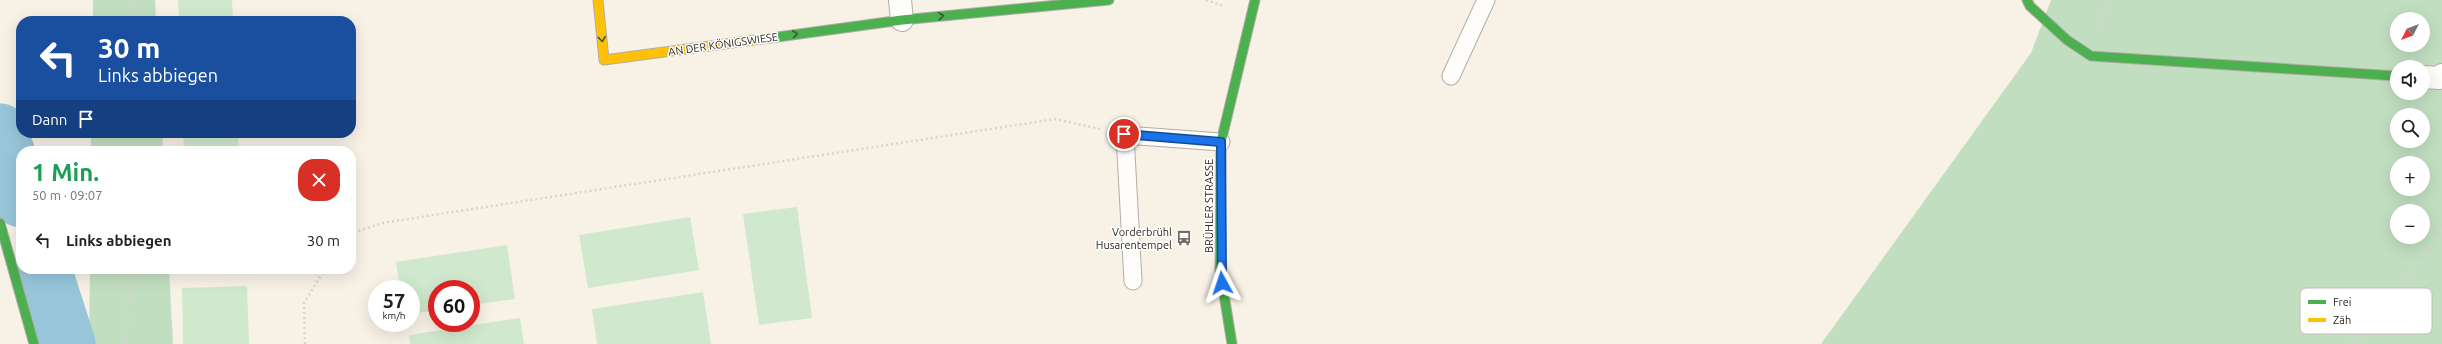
<!DOCTYPE html>
<html lang="de">
<head>
<meta charset="utf-8">
<style>
  :root { --surface:#fff; --page:#f2f2f2; --text:#202124; --muted:#757577 }
  body { margin:0; font-family:Ubuntu,sans-serif; background:var(--page); color:var(--text); height:100vh; display:flex; flex-direction:column; font-size:15px; white-space:nowrap }
  * { box-sizing:border-box; margin:0 }
  p { font-size:13px; color:var(--muted) }
  .icon { flex:none; width:22px; height:22px; fill:none; stroke:currentColor; stroke-width:2; stroke-linecap:round; stroke-linejoin:round }
  .map { position:relative; flex:1; overflow:hidden }
  .sheet { position:absolute; left:16px; top:146px; width:340px; height:128px; display:flex; flex-direction:column; background:var(--surface); border-radius:16px; box-shadow:0 4px 16px #0002 }
  .sheet>* { flex:none }
  .guide { position:absolute; left:16px; top:16px; width:340px; height:122px; border-radius:16px; box-shadow:0 4px 16px #0002; background:#1a4fa0; color:#fff; overflow:hidden }
  .needle { width:26px; rotate:228deg }
  .fabs { position:absolute; left:2390px; top:12px; display:grid; gap:8px }
  .fabs a { display:grid; place-items:center; width:40px; height:40px; border-radius:50%; background:var(--surface); box-shadow:0 4px 16px #0002; font-size:20px }
  .speed { position:absolute; left:368px; top:280px; display:flex; gap:8px; font-size:20px; font-weight:700; text-align:center }
  .speed>* { display:grid; place-content:center; width:52px; height:52px; border-radius:50%; background:var(--surface); box-shadow:0 4px 16px #0002; line-height:1 }
  .speed small { font-size:10px; font-weight:400 }
  .speed .limit { border:6px solid #d22; background:#fff; color:#111 }
  .pin { position:absolute; display:grid; place-items:center; width:34px; height:34px; color:#fff; margin:-17px; border:2px solid #fff; border-radius:50%; box-shadow:0 1px 4px #0007 }
  .me { position:absolute; width:44px; margin:-22px; rotate:355deg; stroke-linejoin:round; filter:drop-shadow(0 0 3px #0008) }
  .turn { display:flex; align-items:center; gap:14px; height:84px; padding:0 16px; font-size:18px }
  .turn .icon { width:52px; height:52px; stroke-width:2.5 }
  .turn b { display:block; font-size:28px; line-height:34px }
  .then { display:flex; align-items:center; height:38px; padding:0 16px; background:#0003; gap:8px; font-size:15px }
  .round { display:grid; place-items:center; flex:none; width:42px; height:42px; border-radius:16px; background:var(--page) }
  .summary { display:flex; align-items:center; justify-content:space-between; height:68px; padding:0 16px }
  h1 { font-size:24px; font-weight:700; line-height:30px; color:#1e9e55 }
  ul { padding:0; list-style:none }
  li { display:flex; align-items:center; gap:12px; height:52px; padding:0 16px }
  li div { flex:1 }
  li b { display:block; font-size:15px }
  li em { font-style:normal }
  .map>svg:first-child { display:block }
  .green { fill:#d0e9ce }
  .forest { fill:#c2dec0; fill-rule:evenodd }
  .lines { fill:none; stroke-linecap:round; stroke-linejoin:round }
  .river { stroke:#97c6da; stroke-width:57 }
  .lane-casing { stroke:#b2aea6; stroke-width:19 }
  .street-casing { stroke:#b2aea6; stroke-width:24 }
  .fast-casing { stroke:#b2aea6; stroke-width:11 }
  .slow-casing { stroke:#b2aea6; stroke-width:11 }
  .path { stroke:#d7d5d2; stroke-width:2.5; stroke-dasharray:2 3; stroke-linecap:butt }
  .lane { stroke:#fefdfb; stroke-width:17 }
  .street { stroke:#fefdfb; stroke-width:22 }
  .fast { stroke:#4caf50; stroke-width:9 }
  .slow { stroke:#ffc107; stroke-width:9 }
  .oneway { stroke:#385d33 }
  .route-casing { stroke:#114b97; stroke-width:10 }
  .route { stroke:#1a73e8; stroke-width:7 }
  .labels { text-anchor:middle; dominant-baseline:central; stroke-width:3; stroke-linejoin:round; paint-order:stroke }
  .street-label { font-size:11px; fill:#2b2720; stroke:#fff }
  .poi-label { font-size:11px; fill:#2b2720; stroke:#fff; text-anchor:end }
  .key { fill:#fff; stroke:#bfbebc; stroke-width:1 }
  .key-label { font-size:11px; fill:#2b2720 }
</style>
</head>
<body>
<div class="map">
<svg width="2442" height="344" viewBox="0 0 2442 344">
  <rect width="100%" height="100%" fill="#f7f1e6"/>
  <path class="green" d="M 178,0 L 232,0 L 233,21 L 179,21 Z
    M 183,133 L 238,133 L 239,151 L 184,151 Z
    M 797,207 L 812,318 L 759,325 L 743,214 Z
    M 690,217 L 699,270 L 588,288 L 579,235 Z
    M 507,245 L 515,299 L 471,305 L 471,289 L 437,289 L 437,310 L 411,314 L 411,289 L 400,289 L 396,262 Z
    M 247,286 L 249,344 L 183,344 L 182,288 Z
    M 703,292 L 711,344 L 597,344 L 592,309 Z
    M 520,318 L 524,344 L 410,344 L 409,335 Z"/>
  <path class="forest" d="M 93,0 L 155,0 L 156,21 L 93,21 Z
    M 2051,0 L 2442,0 L 2442,344 L 1821,344 L 2031,53 ZM 2397,19 L 2423,19 L 2423,45 L 2397,45 ZM 2397,67 L 2423,67 L 2423,93 L 2397,93 ZM 2397,115 L 2423,115 L 2423,141 L 2397,141 ZM 2397,163 L 2423,163 L 2423,189 L 2397,189 ZM 2397,211 L 2423,211 L 2423,237 L 2397,237 Z
    M 91,133 L 162,133 L 163,151 L 91,151 Z
    M 90,269 L 169,269 L 173,344 L 89,344 Z"/>
  <g class="lines">
    <path class="river" d="M 0,132 L 21,199
      M 43,269 L 67,344"/>
    <defs>
      <path id="lane" d="M 1451,76 L 1486,0
        M 1133,281 L 1125,135 L 1221,142"/>
      <path id="street" d="M 900,0 L 902,20
        M 2423,77 L 2439,78 L 2442,75"/>
      <path id="fast" d="M 2027,0 L 2030,6 L 2067,40 L 2091,56 L 2397,76
        M 770,38 L 902,20 L 1109,0
        M 0,223 L 34,344
        M 1232,344 L 1220,270 L 1221,142 L 1255,0"/>
      <path id="slow" d="M 598,0 L 604,60 L 770,38"/>
    </defs>
    <use href="#lane" class="lane-casing"/>
    <use href="#street" class="street-casing"/>
    <use href="#fast" class="fast-casing"/>
    <use href="#slow" class="slow-casing"/>
    <path class="path" d="M 1206,0 L 1224,6
      M 134,21 L 134,0
      M 2099,29 L 2107,0
      M 131,151 L 131,133
      M 351,237 L 355,232 L 382,223 L 1055,119 L 1100,129
      M 127,344 L 128,269
      M 305,344 L 304,303 L 325,269
      M 2351,344 L 2358,340
      M 2356,344 L 2442,230"/>
    <use href="#lane" class="lane"/>
    <use href="#street" class="street"/>
    <use href="#fast" class="fast"/>
    <use href="#slow" class="slow"/>
  </g>
  <defs><path id="oneway-chevron" d="M-2-3.5L2.5 0L-2 3.5" fill="none" stroke-width="1.6" stroke-linecap="round" stroke-linejoin="round"/></defs>
  <g class="oneway">
    <use href="#oneway-chevron" transform="translate(941 16) rotate(-5)"/>
    <use href="#oneway-chevron" transform="translate(795 34) rotate(-8)"/>
    <use href="#oneway-chevron" transform="translate(602 39) rotate(84)"/>
  </g>
  <g class="lines">
    <defs>
      <path id="route" d="M 1124,134 L 1221,142 L 1222,283"/>
    </defs>
    <use href="#route" class="route-casing"/>
    <use href="#route" class="route"/>
  </g>
  <defs>
    <symbol id="bus-bare" viewBox="-9 -9 18 18"><path d="M-5-6H5V4H4V6H2V4H-2V6H-4V4H-5ZM-3.5-4V0h7V-4ZM-3.5 1.2v1.5H-2V1.2ZM2 1.2v1.5H3.5V1.2Z" fill="#726e65" stroke="#fff" stroke-width="2.5" paint-order="stroke"/></symbol>
  </defs>
  <g fill-rule="evenodd">
    <use href="#bus-bare" x="1173" y="227" width="22" height="22"/>
  </g>
  <g class="labels">
    <g class="street-label">
      <text transform="translate(723 44) rotate(-8)">AN DER KÖNIGSWIESE</text>
      <text transform="translate(1209 206) rotate(-90)">BRÜHLER STRASSE</text>
    </g>
    <g class="poi-label">
      <text x="1172" y="232">Vorderbrühl<tspan x="1172" dy="13">Husarentempel</tspan></text>
    </g>
  </g>
  <rect x="2300" y="288" width="132" height="46" rx="6" class="key"/>
  <rect x="2308" y="300" width="18" height="4" fill="#4caf50"/>
  <rect x="2308" y="318" width="18" height="4" fill="#ffc107"/>
  <g class="key-label">
    <text x="2333" y="306">Frei</text>
    <text x="2333" y="324">Zäh</text>
  </g>
</svg>
<div class="fabs">
<a><svg class="needle" viewBox="-14 -14 28 28"><path d="M0-13l5 13h-10z" fill="#e53935"/><path d="M0 13l5-13h-10z" fill="#757577"/></svg></a>
<a><svg class="icon" aria-label="sound" viewBox="0 0 24 24"><path d="M4 9h4l5-4v14l-5-4H4zM17 9q2 3 0 6"/></svg></a>
<a><svg class="icon" aria-label="search" viewBox="0 0 24 24"><circle cx="10" cy="10" r="6"/><path d="M15 15l6 6"/></svg></a>
<a>+</a>
<a>−</a>
</div>
<div class="speed"><div>57<small>km/h</small></div><div class="limit">60</div></div>
<div class="pin" style="left:1124px;top:134px;background:#d93025"><svg class="icon" aria-label="arrive" viewBox="0 0 24 24"><path d="M6 21V4h12l-3 4 3 4H6"/></svg></div>
<svg class="me" style="left:1222px;top:283px" viewBox="-20 -20 40 40"><path d="M0-17L14 15 0 8-14 15z" fill="#1a73e8" stroke="#fff" stroke-width="4"/></svg>
<div class="guide">
<div class="turn"><svg class="icon" aria-label="left" viewBox="0 0 24 24"><path d="M17 20v-9H6M10 6l-5 5 5 5"/></svg><div><b>30 m</b>Links abbiegen</div></div>
<div class="then">Dann<svg class="icon" aria-label="arrive" viewBox="0 0 24 24"><path d="M6 21V4h12l-3 4 3 4H6"/></svg></div>
</div>
<section class="sheet">
<div class="summary"><div><h1>1 Min.</h1><p>50 m · 09:07</p></div><a class="round" style="background:#d93025;color:#fff"><svg class="icon" aria-label="close" viewBox="0 0 24 24"><path d="M6 6l12 12M18 6L6 18"/></svg></a></div>
<ul>
<li><svg class="icon" aria-label="left" viewBox="0 0 24 24"><path d="M17 20v-9H6M10 6l-5 5 5 5"/></svg><div><b>Links abbiegen</b></div><em>30 m</em></li>
</ul>
</section>
</div>
</body>
</html>
